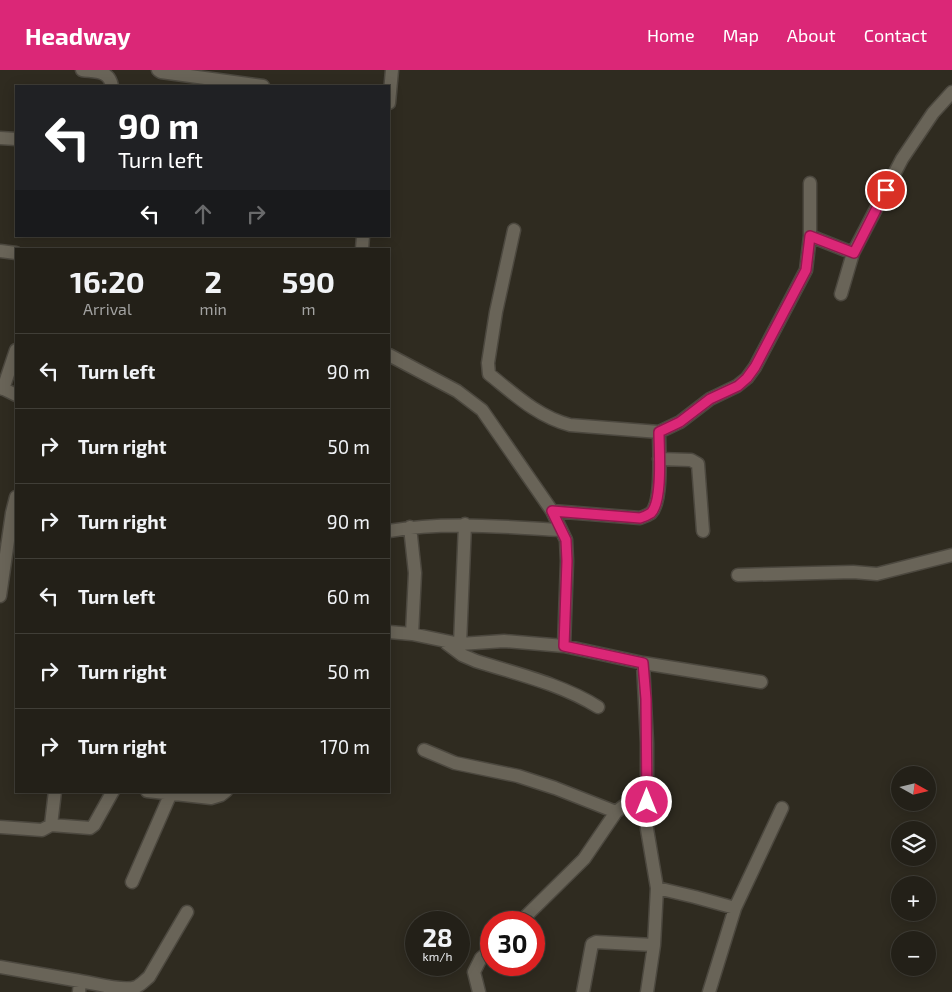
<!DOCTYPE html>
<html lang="en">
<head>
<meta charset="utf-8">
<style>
  :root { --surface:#232018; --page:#2f2d25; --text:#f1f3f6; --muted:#a3a3a2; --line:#403e37; --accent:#db2777 }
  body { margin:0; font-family:"Exo 2",sans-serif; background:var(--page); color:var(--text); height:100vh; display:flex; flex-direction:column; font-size:19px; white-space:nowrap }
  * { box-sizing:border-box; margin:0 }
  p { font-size:16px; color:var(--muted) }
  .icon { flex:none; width:28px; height:28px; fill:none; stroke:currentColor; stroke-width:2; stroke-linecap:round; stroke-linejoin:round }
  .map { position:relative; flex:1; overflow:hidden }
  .side { position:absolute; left:15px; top:178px; width:375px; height:545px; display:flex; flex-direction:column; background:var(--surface); border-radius:0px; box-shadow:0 2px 12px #0003,0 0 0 1px var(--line) }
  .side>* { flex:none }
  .guide { position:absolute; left:15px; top:15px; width:375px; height:152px; border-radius:0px; box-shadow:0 2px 12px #0003,0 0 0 1px var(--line); background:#202124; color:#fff; overflow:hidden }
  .needle { width:32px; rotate:98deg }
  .fabs { position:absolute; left:891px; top:696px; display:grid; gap:10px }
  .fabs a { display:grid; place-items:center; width:45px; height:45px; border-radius:50%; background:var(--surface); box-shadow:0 2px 12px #0003,0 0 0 1px var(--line); font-size:25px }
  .speed { position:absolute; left:405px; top:841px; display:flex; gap:10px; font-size:25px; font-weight:700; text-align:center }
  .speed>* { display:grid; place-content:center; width:65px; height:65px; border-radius:50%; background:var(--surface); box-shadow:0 2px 12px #0003,0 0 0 1px var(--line); line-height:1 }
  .speed small { font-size:12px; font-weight:400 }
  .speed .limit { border:8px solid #d22; background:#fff; color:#111 }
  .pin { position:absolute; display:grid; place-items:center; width:42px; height:42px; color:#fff; margin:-21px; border:2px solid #fff; border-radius:50%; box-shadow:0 1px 5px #0007 }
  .me { position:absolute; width:55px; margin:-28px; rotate:0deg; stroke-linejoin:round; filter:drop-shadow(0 0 4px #0008) }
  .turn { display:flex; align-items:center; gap:18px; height:105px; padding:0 20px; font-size:22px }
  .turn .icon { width:65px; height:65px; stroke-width:2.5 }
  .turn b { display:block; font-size:35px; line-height:42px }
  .lanes { display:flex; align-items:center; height:48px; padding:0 20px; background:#0003; justify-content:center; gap:25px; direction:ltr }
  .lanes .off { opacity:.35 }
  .eta { display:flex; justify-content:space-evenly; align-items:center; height:85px; text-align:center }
  .eta b { font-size:30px; font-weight:700; line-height:35px }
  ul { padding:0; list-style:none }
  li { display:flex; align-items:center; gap:15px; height:75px; padding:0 20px; border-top:1px solid var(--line) }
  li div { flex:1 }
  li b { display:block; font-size:19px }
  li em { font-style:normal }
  header { display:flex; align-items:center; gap:30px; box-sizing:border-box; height:70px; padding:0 25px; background:var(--accent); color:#fff }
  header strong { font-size:24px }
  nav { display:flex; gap:28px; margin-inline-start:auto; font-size:18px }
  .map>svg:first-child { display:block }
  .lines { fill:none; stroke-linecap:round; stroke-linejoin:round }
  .minor-casing { stroke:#4c483f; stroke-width:15 }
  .minor { stroke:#696458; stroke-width:12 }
  .route-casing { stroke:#8e194d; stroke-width:12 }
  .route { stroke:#db2777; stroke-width:9 }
</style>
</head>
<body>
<header>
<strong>Headway</strong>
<nav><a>Home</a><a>Map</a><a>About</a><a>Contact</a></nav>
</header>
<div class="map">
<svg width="952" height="922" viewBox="0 0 952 922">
  <rect width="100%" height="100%" fill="#2f2b20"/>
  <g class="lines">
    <defs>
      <path id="minor" d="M 82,0 C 96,2 109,0 112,16
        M 158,0 L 161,2 L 263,16
        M 389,33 L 392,0
        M 0,68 L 16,69
        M 514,160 L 496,242 L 488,293 L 489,304 C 514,324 538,347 570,355 L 659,362 L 680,352 L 710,329 L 737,316 L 747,308 L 755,297 L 806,200 L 810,166 L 810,113
        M 810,166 L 853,183
        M 362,179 L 363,166
        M 0,181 L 16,183
        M 841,224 L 853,183 L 902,89 L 933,43 L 952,22
        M 389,285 L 457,321 L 482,340 L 552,441 L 566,470 L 567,491 L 564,576 L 643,593 L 647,673 L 647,759 L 657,818 L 654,875 L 647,922
        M 0,317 L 16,325
        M 3,319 L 16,280
        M 659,389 L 691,390 L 698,394 L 703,461
        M 552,441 L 640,448 C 643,447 648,445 651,443 C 663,431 659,380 659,362
        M 410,457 L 415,503 L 412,564
        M 389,461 C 446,451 504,457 561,460
        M 738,505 L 853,502 L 877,504 L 952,485
        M 0,526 L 12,443 L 16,427
        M 389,562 L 412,564 L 460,574 L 504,571 L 564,576
        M 446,573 L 462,585 L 476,591 C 517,604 561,614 598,637
        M 460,574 L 465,454
        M 643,593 L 761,612
        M 424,680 L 455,693 L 518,706 L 555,718 L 616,742
        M 147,721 L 211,728 L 221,725 L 226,721
        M 51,755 L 90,758 L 94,755 L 113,721
        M 0,757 L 42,760 L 51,755 L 55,721
        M 132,812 L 171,723
        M 657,818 L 695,827 L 735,838
        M 520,852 L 584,789 L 616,742 L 647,718
        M 0,897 L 80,911 L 79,922
        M 80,911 C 94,913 123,922 136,917 C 141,915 145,910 149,907 L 187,842
        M 479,922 L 474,902 L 481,888 L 491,880
        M 583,922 L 592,874 L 596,872 L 654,875
        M 709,922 L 735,838 L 782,738"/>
    </defs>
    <use href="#minor" class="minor-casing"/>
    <use href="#minor" class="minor"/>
  </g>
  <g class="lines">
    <defs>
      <path id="route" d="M 647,732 L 646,629 L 643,593 L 564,576 L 567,491 L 566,470 L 552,441 L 640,448 C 643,447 648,445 651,443 C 663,431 659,379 659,362 L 680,352 L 710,329 L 738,316 L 747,308 L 755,297 L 806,200 L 810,166 L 854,183 L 886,120"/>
    </defs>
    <use href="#route" class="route-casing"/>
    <use href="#route" class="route"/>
  </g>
</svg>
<div class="fabs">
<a><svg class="needle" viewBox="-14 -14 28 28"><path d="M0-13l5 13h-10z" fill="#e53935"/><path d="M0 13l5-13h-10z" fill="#a3a3a2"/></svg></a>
<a><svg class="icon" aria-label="layers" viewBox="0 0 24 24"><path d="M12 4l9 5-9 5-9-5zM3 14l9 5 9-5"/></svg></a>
<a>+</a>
<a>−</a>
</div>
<div class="speed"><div>28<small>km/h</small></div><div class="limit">30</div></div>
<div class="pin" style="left:886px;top:120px;background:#d93025"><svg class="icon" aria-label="arrive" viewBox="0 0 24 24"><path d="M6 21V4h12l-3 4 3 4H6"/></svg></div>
<svg class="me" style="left:647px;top:732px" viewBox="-20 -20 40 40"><circle r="17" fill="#db2777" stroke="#fff" stroke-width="3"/><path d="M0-11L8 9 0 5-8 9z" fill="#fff"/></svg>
<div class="guide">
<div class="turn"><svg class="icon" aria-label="left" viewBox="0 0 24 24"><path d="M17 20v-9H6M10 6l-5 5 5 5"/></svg><div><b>90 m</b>Turn left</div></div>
<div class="lanes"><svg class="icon" aria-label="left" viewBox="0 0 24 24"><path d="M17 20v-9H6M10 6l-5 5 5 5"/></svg><svg class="icon off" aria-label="ahead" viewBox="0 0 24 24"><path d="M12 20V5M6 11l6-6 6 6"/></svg><svg class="icon off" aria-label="right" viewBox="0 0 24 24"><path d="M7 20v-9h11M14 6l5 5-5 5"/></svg></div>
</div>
<section class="side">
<div class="eta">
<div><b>16:20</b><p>Arrival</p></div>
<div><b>2</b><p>min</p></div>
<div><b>590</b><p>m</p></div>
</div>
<ul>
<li><svg class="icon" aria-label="left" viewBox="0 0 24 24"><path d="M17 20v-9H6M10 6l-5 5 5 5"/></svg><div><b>Turn left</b></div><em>90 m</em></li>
<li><svg class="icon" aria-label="right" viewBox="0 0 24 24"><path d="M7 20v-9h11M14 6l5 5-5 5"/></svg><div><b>Turn right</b></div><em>50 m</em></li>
<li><svg class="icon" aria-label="right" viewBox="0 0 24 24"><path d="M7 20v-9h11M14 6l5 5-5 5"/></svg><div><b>Turn right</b></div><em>90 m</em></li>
<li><svg class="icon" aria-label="left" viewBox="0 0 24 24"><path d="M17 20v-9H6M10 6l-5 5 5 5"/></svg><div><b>Turn left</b></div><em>60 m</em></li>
<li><svg class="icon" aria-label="right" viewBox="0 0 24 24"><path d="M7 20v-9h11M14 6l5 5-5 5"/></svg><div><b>Turn right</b></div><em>50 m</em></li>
<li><svg class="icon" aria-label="right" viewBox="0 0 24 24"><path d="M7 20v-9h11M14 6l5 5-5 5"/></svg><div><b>Turn right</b></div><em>170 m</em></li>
</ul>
</section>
</div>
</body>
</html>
